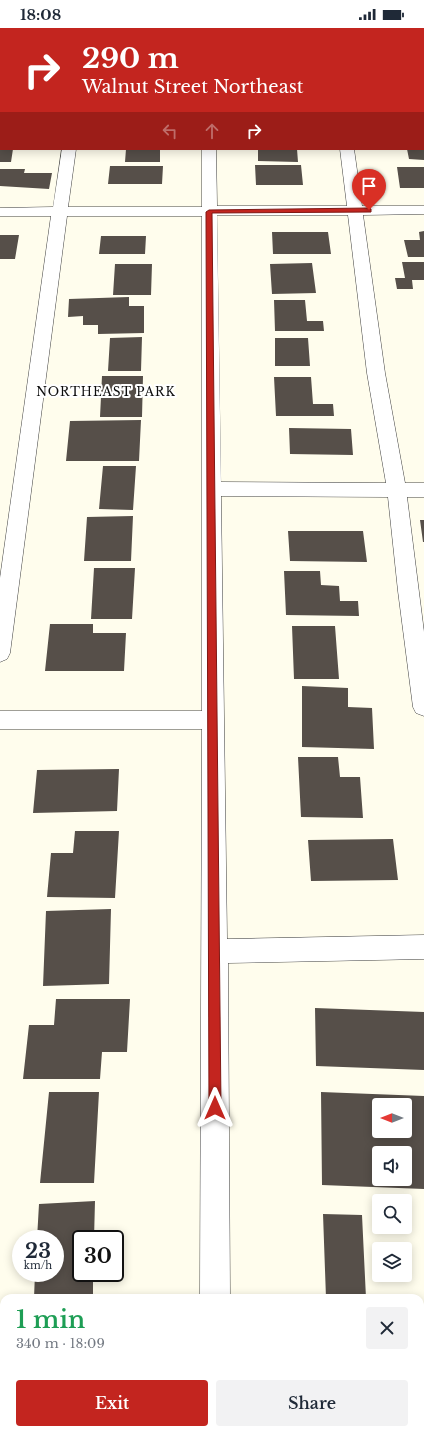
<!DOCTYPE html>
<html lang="en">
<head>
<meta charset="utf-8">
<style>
  :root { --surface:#fff; --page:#f2f2f3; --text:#1f2937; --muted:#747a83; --accent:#c3251f }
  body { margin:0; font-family:"Libre Baskerville",serif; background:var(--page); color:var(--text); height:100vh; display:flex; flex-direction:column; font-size:15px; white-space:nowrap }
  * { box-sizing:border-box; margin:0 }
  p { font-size:13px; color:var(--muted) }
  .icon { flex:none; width:22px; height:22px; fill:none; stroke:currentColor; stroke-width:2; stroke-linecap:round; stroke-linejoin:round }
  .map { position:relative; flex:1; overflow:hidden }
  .panel { position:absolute; left:0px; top:1266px; width:424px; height:140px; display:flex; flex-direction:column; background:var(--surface); border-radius:12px 12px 0 0; box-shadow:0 2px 10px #0003 }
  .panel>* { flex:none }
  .hud { position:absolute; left:0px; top:0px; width:424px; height:122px; box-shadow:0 2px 10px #0003; background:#c3251f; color:#fff; overflow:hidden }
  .needle { width:26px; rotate:270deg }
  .fabs { position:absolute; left:372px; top:1070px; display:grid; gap:8px }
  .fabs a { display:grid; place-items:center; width:40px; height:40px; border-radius:4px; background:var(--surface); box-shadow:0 2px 10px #0003; font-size:20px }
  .speed { position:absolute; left:12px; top:1202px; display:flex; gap:8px; font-size:20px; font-weight:700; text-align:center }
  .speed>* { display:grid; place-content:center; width:52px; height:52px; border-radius:50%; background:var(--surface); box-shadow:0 2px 10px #0003; line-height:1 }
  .speed small { font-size:10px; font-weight:400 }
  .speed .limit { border:2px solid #111; border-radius:6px; background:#fff; color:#111 }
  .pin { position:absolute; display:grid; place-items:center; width:34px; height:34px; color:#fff; margin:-41px -17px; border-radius:50% 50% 50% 0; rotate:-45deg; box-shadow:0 0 4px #0007 }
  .pin .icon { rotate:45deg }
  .me { position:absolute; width:44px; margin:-22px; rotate:0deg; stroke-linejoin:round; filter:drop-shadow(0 0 3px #0008) }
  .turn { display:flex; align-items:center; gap:14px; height:84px; padding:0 16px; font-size:18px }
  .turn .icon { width:52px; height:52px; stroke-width:2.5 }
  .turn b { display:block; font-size:28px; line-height:34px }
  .lanes { display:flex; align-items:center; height:38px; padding:0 16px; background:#0003; justify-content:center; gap:20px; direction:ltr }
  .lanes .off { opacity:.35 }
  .round { display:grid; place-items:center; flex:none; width:42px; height:42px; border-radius:4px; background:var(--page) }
  .overview { display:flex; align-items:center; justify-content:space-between; height:68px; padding:0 16px }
  h1 { font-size:24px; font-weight:600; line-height:30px; color:#1e9e55 }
  .cta { display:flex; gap:8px; margin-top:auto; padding:8px 16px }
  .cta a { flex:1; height:46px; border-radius:4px; background:var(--accent); color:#fff; font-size:16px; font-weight:600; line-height:46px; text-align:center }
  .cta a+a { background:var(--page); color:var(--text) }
  .status { display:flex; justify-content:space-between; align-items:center; height:28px; padding:0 20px; background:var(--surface); direction:ltr }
  .status svg { height:11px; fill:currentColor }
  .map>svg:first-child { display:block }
  .building { fill:#564f49; fill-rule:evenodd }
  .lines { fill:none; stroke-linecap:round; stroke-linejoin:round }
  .minor-casing { stroke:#404040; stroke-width:1 }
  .minor { fill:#fff; fill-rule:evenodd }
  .route { fill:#c3251f; stroke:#7f1814 }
  .labels { text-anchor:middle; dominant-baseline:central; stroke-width:4; stroke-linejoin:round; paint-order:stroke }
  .far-neighbourhood-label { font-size:12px; letter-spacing:1px; fill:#0d0d0d; stroke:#fff }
</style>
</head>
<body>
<div class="status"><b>18:08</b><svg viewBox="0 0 49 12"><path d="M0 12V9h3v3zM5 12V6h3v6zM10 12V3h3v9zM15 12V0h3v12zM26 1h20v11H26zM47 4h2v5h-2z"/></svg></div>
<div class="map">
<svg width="424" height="1406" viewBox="0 0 424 1406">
  <rect width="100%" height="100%" fill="#fffded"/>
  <path class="building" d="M 0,121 L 13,121 L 11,134 L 0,134 Z
    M 126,121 L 160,121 L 160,134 L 125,134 Z
    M 258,121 L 297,121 L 298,134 L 258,133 Z
    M 407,121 L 424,121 L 424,132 L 409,131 Z
    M 255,137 L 301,137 L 303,157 L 256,157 Z
    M 110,138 L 163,138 L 162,156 L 108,156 Z
    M 397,139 L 424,139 L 424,160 L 400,160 Z
    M 0,141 L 25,141 L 24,145 L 52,145 L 49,161 L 0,158 Z
    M 424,203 L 424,229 L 408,229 L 404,212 L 420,212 L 419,204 Z
    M 272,204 L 328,204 L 331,226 L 273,226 Z
    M 0,207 L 19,207 L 15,231 L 0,231 Z
    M 101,208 L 146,208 L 145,226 L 99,226 Z
    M 402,234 L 424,234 L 424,252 L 412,252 L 413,261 L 397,261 L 395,250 L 405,250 Z
    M 312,235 L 316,265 L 272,266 L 270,236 Z
    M 115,236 L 152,236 L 151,267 L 113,267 Z
    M 129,269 L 129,278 L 144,278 L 144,305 L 98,306 L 98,297 L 83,297 L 83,288 L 68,289 L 69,271 Z
    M 274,272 L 305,272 L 307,293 L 323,293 L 324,303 L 275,303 Z
    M 142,309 L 141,343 L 108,343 L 110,310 Z
    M 275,310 L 308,310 L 310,338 L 275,338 Z
    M 102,348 L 143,348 L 142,389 L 100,389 Z
    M 274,349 L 311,349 L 313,376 L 333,376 L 334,388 L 276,388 Z
    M 141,392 L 139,433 L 66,433 L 70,393 Z
    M 289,400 L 351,401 L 353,427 L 290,426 Z
    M 103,438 L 136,438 L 133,482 L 99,481 Z
    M 133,488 L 131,533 L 84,533 L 87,489 Z
    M 420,492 L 424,492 L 424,514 L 423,514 Z
    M 288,503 L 363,503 L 367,534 L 290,533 Z
    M 94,540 L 135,540 L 132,591 L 91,591 Z
    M 284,543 L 320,543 L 321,557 L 339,558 L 340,573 L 358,573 L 359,588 L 286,587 Z
    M 50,596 L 93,596 L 93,605 L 126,605 L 124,643 L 45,643 Z
    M 292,598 L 335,598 L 339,651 L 294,651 Z
    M 302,658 L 348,660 L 348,679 L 372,680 L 374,721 L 302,719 Z
    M 298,729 L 338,729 L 340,749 L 360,749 L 363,790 L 301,789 Z
    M 119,741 L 117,783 L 33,785 L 37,742 Z
    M 75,803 L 119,803 L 115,870 L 47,869 L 51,825 L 73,825 Z
    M 393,811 L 398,852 L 311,853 L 308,812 Z
    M 111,881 L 109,956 L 43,958 L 46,883 Z
    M 56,971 L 130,971 L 127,1024 L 102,1024 L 100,1051 L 23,1051 L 29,997 L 54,997 Z
    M 315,980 L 424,984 L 424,1042 L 316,1038 Z
    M 49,1064 L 99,1064 L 94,1155 L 40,1155 Z
    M 321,1064 L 424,1068 L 424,1161 L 322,1157 ZM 379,1077 L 405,1077 L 405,1103 L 379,1103 ZM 379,1125 L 405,1125 L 405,1151 L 379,1151 Z
    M 95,1173 L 94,1211 L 81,1211 L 81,1245 L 93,1245 L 93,1270 L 34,1270 L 35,1245 L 55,1245 L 55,1211 L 37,1211 L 39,1176 Z
    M 323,1186 L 362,1187 L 366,1270 L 326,1270 Z
    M 0,1291 L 4,1291 L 4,1402 L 78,1402 L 78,1406 L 0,1404 Z"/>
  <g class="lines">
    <defs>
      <path id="minor" d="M 80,0 L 92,0 L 92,1 L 80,1 Z
        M 202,0 L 214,0 L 214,1 L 202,1 Z
        M 323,0 L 335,0 L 335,1 L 323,1 Z
        M 62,121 L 76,121 L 68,179 L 202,179 L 202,121 L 216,121 L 217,178 L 347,178 L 340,121 L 354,121 L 362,178 L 424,178 L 424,186 L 363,187 L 385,345 L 405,455 L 424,455 L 424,469 L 407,469 L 424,604 L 424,688 L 416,685 L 413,679 L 398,563 L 388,469 L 221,468 L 227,911 L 424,907 L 424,931 L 228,935 L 230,1270 L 200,1270 L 202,701 L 0,701 L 0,683 L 202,683 L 202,188 L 67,188 L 10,625 L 7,631 L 0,634 L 0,550 L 51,188 L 0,188 L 0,180 L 53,179 ZM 217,187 L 348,187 L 367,345 L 386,455 L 221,454 Z
        M 199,1402 L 231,1402 L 231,1406 L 199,1406 Z"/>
    </defs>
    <use href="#minor" class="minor-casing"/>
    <use href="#minor" class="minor"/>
  </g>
  <path class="route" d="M 369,180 L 371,181 L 371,184 L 212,185 L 221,1080 L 219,1084 L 215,1086 L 211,1084 L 209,1080 L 206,184 L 209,182 Z"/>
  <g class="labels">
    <g class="far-neighbourhood-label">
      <text x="106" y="363">NORTHEAST PARK</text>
    </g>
  </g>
</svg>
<div class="fabs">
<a><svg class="needle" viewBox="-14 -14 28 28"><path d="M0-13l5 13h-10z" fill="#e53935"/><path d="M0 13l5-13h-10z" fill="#747a83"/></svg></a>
<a><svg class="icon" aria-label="sound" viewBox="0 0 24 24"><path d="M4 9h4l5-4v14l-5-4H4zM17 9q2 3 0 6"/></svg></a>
<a><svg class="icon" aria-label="search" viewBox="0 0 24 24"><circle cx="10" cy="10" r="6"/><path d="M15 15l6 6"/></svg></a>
<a><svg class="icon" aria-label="layers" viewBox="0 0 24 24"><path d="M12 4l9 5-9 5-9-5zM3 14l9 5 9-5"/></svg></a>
</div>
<div class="speed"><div>23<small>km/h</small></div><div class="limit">30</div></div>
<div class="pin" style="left:369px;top:182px;background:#d93025"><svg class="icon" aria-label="arrive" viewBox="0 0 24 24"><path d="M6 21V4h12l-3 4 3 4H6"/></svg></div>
<svg class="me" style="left:215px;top:1080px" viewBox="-20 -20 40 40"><path d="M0-17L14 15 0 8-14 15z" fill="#c3251f" stroke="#fff" stroke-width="4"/></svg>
<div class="hud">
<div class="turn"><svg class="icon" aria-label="right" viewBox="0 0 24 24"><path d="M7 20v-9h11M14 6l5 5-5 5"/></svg><div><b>290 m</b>Walnut Street Northeast</div></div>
<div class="lanes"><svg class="icon off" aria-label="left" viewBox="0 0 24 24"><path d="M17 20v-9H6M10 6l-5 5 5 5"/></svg><svg class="icon off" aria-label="ahead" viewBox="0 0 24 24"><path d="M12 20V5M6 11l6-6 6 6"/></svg><svg class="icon" aria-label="right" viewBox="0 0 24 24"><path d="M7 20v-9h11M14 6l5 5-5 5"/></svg></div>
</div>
<section class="panel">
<div class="overview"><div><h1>1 min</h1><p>340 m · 18:09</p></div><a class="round"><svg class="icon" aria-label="close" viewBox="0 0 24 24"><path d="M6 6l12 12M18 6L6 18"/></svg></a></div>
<div class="cta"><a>Exit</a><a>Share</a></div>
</section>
</div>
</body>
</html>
